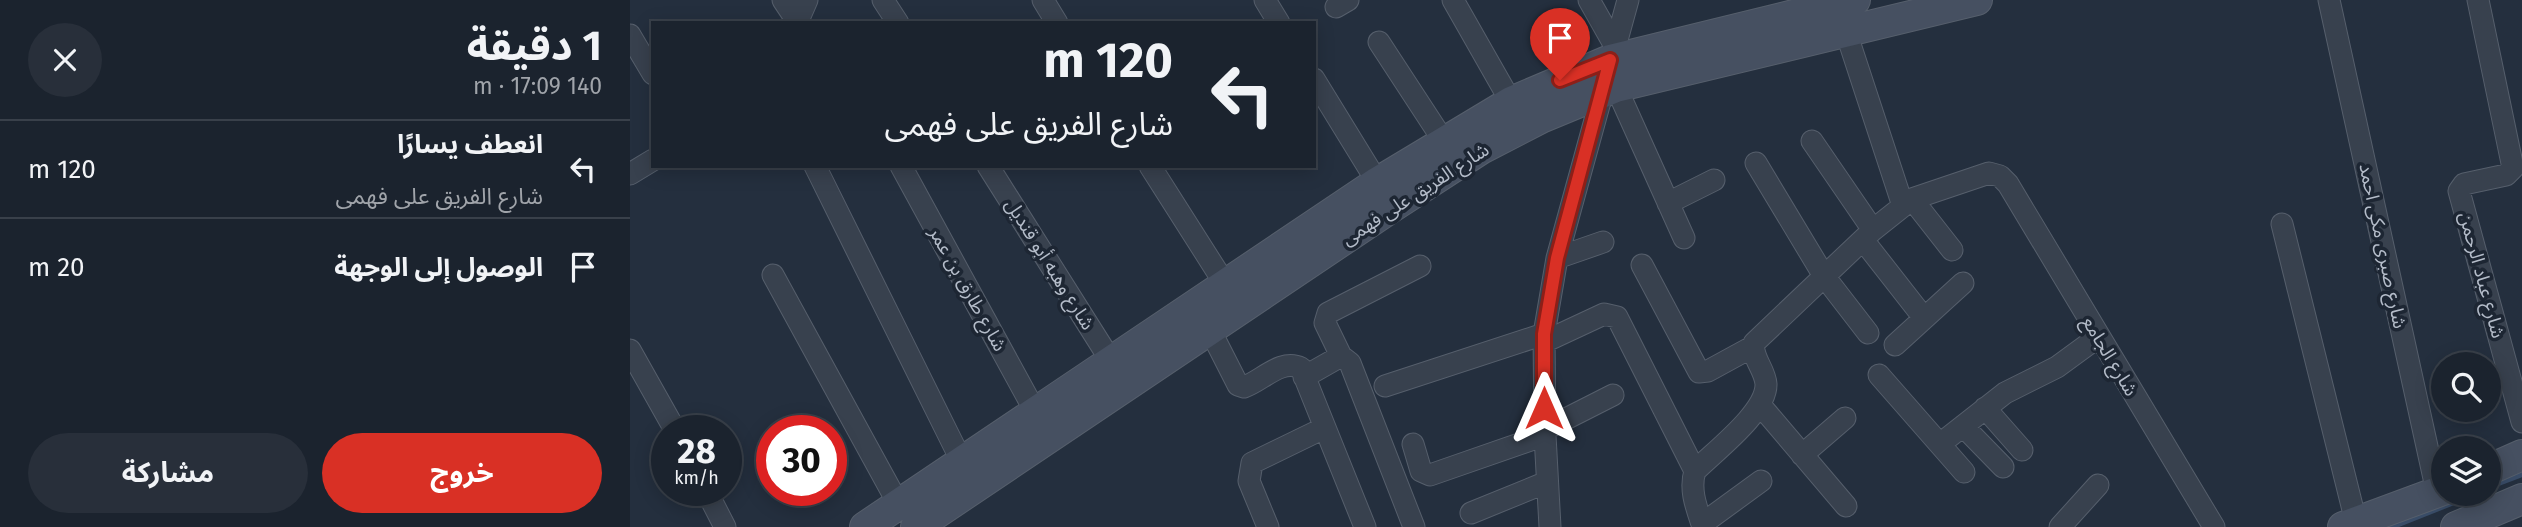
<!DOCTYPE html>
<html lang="ar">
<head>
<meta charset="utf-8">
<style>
  :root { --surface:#1b232e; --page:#282f3a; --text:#f1f3f6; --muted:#a0a4aa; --line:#39404a; --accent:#d93025 }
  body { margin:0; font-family:"Fira Sans","Noto Sans Arabic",sans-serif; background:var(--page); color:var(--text); direction:rtl; height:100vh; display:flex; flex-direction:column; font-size:26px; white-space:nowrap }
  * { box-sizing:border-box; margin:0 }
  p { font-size:23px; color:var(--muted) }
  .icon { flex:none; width:38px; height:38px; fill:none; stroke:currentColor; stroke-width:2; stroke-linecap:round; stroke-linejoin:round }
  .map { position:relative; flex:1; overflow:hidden; direction:ltr }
  .side { display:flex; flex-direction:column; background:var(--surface); width:630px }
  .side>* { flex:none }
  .guide { position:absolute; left:21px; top:21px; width:665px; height:147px; border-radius:0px; box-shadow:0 4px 18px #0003,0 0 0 2px var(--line); direction:rtl; background:#1b232e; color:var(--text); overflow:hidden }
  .buttons { position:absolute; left:1801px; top:352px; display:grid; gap:14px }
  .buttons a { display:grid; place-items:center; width:70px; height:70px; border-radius:50%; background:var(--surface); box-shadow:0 4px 18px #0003,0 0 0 2px var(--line); font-size:35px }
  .speed { position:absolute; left:21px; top:415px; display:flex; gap:14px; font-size:35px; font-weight:700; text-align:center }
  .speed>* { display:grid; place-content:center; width:91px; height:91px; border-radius:50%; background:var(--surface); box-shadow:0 4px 18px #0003,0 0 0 2px var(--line); line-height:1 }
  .speed small { font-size:18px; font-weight:400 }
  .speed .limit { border:10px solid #d22; background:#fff; color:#111 }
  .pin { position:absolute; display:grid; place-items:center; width:60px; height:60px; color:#fff; margin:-72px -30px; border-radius:50% 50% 50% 0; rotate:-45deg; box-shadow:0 0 7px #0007 }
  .pin .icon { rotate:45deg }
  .me { position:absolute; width:77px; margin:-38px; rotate:0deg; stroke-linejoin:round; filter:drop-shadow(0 0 5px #0008) }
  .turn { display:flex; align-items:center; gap:24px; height:147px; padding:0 28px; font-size:32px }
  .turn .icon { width:91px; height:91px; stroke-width:2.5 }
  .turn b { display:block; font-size:49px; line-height:60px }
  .round { display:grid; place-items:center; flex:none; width:74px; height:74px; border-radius:37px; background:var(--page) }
  .head { display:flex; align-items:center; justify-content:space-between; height:119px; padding:0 28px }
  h1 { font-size:42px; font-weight:700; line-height:52px }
  .button { display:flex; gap:14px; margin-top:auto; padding:14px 28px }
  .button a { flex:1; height:80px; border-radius:42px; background:var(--accent); color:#fff; font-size:28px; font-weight:700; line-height:80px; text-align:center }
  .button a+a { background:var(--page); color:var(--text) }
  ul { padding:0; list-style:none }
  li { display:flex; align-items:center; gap:21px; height:98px; padding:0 28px; border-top:2px solid var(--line) }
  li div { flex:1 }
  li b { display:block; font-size:26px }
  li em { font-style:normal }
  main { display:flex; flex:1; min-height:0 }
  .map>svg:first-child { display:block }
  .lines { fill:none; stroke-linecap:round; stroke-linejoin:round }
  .stream { stroke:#394c67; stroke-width:6 }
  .street-casing { stroke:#565f6c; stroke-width:23 }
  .secondary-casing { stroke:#565f6c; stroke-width:32 }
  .street { stroke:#38414e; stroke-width:21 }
  .secondary { stroke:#465061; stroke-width:30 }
  .route-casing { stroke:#8d1f18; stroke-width:18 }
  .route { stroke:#d93025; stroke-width:12 }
  .labels { text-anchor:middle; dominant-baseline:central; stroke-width:7; stroke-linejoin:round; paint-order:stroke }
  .street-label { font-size:19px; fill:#b4bcc9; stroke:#1d2633 }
</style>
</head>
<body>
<main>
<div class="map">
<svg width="1892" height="527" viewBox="0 0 1892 527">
  <rect width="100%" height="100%" fill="#242f3e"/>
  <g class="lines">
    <path class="stream" d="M 1858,487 L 1892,474
      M 1761,527 L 1844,494"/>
    <defs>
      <path id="street" d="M 153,0 L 167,21
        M 253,0 L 268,23
        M 413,0 L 427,23
        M 635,0 L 649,23
        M 823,0 L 881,102
        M 959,0 L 985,46
        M 1699,0 L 1807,492
        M 1848,0 L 1883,168 L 1876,175 L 1834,184 L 1829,191 L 1892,422
        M 706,7 L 718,0
        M 167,23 L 177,0
        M 1216,32 L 1273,206
        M 0,35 L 23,74
        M 749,42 L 813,140
        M 684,79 L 754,193
        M 986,87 L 1054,238
        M 1182,141 L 1243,230
        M 1126,163 L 1194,276 L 1238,333
        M 185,166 L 332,462
        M 271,166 L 406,413
        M 358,166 L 481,361
        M 520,166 L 595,284
        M 0,174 L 23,160
        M 1282,199 L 1322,250
        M 1038,203 L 1084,180
        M 1652,224 L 1726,522
        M 1233,240 L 1294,318
        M 927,258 L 973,242
        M 1012,265 L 1069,372 L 1078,371 L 1122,347
        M 143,275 L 269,505
        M 580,330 L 608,385 L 614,387 C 632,381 651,358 671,368 L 735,527
        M 914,342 L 974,314 L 987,317 L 1065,471
        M 1265,345 L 1333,283
        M 0,350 L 45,430
        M 711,356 L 695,323 L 698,313 L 790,266
        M 1249,375 L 1334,472
        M 674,377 L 711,356 L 720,363 L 784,527
        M 755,386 L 914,334
        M 1131,406 L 1216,506
        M 1355,408 L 1392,450
        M 1333,426 L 1373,467
        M 914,430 L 983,395
        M 783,444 L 791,471 L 800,475 L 915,435
        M 1310,444 L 1375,393 L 1427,367 L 1468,337
        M 1172,455 L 1215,418
        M 76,490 L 95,527
        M 841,513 L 917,482
        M 1072,524 L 1131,481
        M 638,527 L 619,481 L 622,463 L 694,428
        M 920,527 L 915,435 L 914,334 L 927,258 L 998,0
        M 1073,527 C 1067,509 1059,490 1065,471 C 1085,451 1137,412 1136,384 C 1135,369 1121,357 1124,343 L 1243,230 L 1282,199 L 1359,173 L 1370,176 L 1378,184 L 1584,527
        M 1430,527 L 1468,485"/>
      <path id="secondary" d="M 1858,470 L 1892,455
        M 235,527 L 748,182 L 881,102 L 980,60 L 1225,0
        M 286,527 L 762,207 L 851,149 L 911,118 L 986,87 L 1347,0
        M 1713,527 L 1813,490
        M 1826,527 L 1892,499"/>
    </defs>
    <use href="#street" class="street-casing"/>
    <use href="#secondary" class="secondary-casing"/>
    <use href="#street" class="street"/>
    <use href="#secondary" class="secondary"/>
  </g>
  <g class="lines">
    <defs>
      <path id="route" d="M 914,408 L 914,334 L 927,258 L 980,60 L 930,80"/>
    </defs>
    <use href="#route" class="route-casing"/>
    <use href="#route" class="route"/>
  </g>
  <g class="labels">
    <g class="street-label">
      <text transform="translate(785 194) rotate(-33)">شارع الفريق على فهمى</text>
      <text transform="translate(1753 246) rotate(78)">شارع صبرى مكى احمد</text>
      <text transform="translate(420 264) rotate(58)">شارع وهبه أبو قنديل</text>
      <text transform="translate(1852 275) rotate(75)">شارع عباد الرحمن</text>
      <text transform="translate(338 289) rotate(61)">شارع طارق بن عمر</text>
      <text transform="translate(1480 356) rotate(59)">شارع الجامع</text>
    </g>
  </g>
</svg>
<div class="buttons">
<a><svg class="icon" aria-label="search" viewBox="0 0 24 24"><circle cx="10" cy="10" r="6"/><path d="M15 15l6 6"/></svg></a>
<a><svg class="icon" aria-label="layers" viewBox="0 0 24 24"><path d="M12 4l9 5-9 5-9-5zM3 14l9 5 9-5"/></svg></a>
</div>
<div class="speed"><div>28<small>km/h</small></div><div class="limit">30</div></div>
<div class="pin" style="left:930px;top:80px;background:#d93025"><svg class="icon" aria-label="arrive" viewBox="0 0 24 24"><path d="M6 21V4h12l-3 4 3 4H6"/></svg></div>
<svg class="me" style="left:914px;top:408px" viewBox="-20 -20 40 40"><path d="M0-17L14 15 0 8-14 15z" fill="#d93025" stroke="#fff" stroke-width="4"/></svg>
<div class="guide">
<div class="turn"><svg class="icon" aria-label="left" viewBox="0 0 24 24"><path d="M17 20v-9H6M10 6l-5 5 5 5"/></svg><div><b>120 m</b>شارع الفريق على فهمى</div></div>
</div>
</div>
<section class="side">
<div class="head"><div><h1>1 دقيقة</h1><p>140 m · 17:09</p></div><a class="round"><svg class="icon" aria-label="close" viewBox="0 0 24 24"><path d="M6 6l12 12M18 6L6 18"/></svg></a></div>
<ul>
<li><svg class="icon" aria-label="left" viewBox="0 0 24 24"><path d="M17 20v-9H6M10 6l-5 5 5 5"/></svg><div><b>انعطف يسارًا</b><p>شارع الفريق على فهمى</p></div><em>120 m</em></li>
<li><svg class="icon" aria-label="arrive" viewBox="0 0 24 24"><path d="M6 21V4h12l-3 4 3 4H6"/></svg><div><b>الوصول إلى الوجهة</b></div><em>20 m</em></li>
</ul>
<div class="button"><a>خروج</a><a>مشاركة</a></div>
</section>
</main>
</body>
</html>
